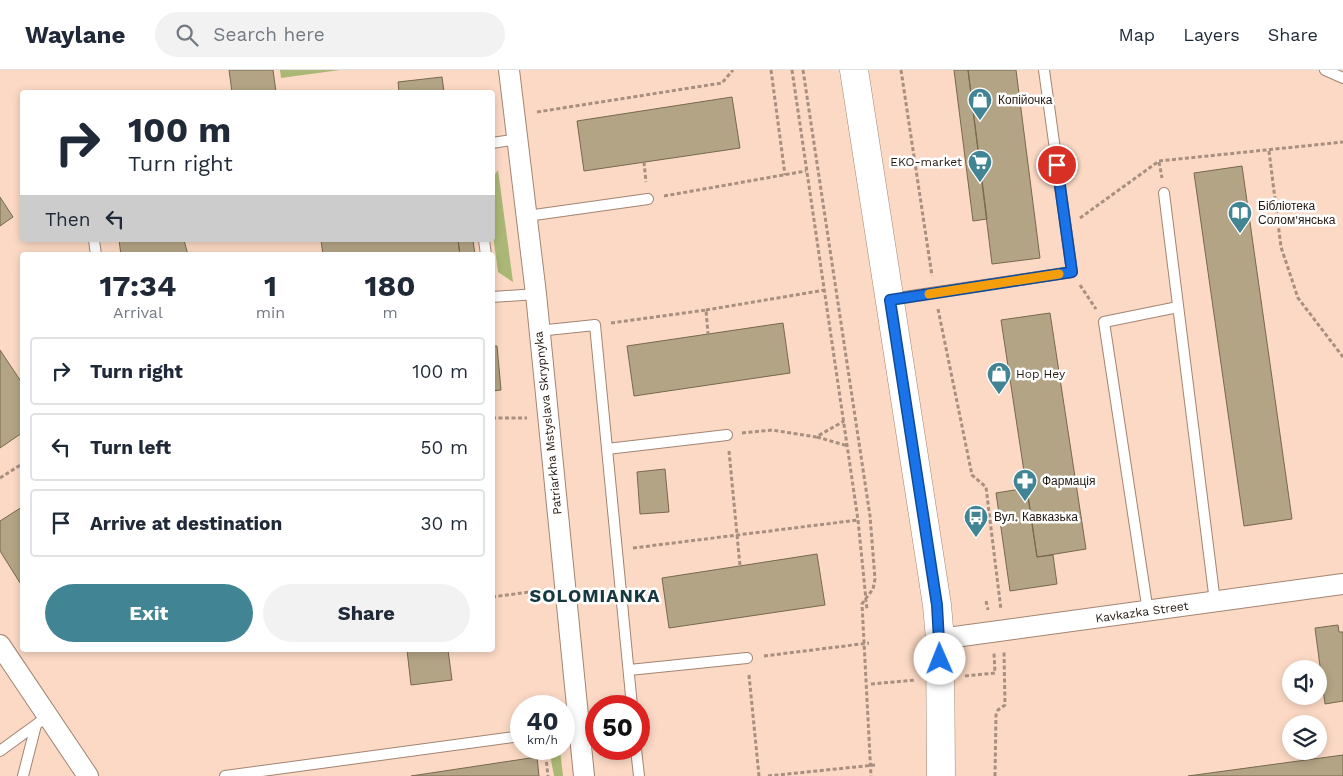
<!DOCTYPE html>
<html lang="en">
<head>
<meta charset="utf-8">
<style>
  :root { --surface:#fff; --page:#f2f2f3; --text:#1f2937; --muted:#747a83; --line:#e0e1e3; --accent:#418594 }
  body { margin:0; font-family:"Work Sans",sans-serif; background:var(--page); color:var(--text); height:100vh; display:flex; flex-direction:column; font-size:19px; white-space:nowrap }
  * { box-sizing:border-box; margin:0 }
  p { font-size:16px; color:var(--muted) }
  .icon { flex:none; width:28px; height:28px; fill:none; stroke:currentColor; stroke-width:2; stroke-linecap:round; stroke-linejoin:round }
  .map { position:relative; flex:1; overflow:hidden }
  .panel { position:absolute; left:20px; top:182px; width:475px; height:400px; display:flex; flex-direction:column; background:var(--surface); border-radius:5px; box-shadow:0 2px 8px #0003 }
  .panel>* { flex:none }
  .banner { position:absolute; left:20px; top:20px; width:475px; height:152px; border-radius:5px; box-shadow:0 2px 8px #0003; background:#fff; color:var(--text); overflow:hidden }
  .tools { position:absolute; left:1282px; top:590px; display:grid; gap:10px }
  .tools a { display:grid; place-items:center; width:45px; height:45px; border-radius:50%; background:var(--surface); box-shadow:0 2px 8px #0003; font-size:25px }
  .speed { position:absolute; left:510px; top:625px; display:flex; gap:10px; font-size:25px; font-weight:700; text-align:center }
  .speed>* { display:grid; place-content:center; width:65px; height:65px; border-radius:50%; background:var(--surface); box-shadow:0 2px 8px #0003; line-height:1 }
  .speed small { font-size:12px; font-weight:400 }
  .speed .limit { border:8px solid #d22; background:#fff; color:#111 }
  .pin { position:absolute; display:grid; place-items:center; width:42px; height:42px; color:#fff; margin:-21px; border:2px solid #fff; border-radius:50%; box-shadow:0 1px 5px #0007 }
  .me { position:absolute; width:55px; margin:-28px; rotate:359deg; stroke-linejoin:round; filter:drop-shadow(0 0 4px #0008) }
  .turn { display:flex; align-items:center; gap:18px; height:105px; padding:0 25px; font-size:22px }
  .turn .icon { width:65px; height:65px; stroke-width:2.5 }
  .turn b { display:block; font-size:35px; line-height:42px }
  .then { display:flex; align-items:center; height:48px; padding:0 25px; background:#0003; gap:10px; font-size:19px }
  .eta { display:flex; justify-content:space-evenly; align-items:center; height:85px; text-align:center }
  .eta b { font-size:30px; font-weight:700; line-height:35px }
  .primary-button { display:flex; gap:10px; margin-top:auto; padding:10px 25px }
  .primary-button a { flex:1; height:58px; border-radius:30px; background:var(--accent); color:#fff; font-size:20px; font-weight:700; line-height:58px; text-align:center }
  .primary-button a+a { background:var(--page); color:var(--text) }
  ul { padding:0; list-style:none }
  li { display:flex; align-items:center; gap:15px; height:68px; margin:0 10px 8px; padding:0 15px; border:2px solid var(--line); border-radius:5px }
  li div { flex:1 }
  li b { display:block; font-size:19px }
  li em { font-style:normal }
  header { display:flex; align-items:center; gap:30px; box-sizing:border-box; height:70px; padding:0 25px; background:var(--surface); border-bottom:1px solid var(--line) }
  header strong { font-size:24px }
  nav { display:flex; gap:28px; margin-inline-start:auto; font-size:18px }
  .search { width:350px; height:45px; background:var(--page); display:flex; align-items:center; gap:12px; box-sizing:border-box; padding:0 18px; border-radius:28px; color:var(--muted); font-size:19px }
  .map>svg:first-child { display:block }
  .green { fill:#abb775 }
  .building { fill:#b3a485; stroke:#77694c }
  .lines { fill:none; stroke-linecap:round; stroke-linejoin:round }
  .service-casing { stroke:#a38472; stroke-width:12 }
  .minor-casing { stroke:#a38472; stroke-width:22 }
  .secondary-casing { stroke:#a38472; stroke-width:29 }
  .path { stroke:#a98f80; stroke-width:3; stroke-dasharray:4 2.5; stroke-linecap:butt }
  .service { stroke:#fff; stroke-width:10 }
  .minor { stroke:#fff; stroke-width:20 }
  .secondary { stroke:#fff; stroke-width:28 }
  .route-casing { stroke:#114b97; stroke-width:12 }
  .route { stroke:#1a73e8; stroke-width:9 }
  .slow { stroke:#f59e0b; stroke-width:9 }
  .labels { text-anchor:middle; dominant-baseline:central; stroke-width:5; stroke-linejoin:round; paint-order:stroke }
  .poi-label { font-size:12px; fill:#241911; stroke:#fff; text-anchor:start }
  .street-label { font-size:12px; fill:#241911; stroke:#fff }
  .district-label { font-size:18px; font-weight:bold; letter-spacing:1px; fill:#17383f; stroke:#fff }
</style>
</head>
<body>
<header>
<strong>Waylane</strong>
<div class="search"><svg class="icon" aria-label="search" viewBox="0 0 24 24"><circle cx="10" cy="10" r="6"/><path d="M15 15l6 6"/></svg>Search here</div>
<nav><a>Map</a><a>Layers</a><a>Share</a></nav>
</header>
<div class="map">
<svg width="1343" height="706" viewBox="0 0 1343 706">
  <rect width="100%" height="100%" fill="#fbd9c5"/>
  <path class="green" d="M 280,0 L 340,0 L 281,8 Z
    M 498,100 L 513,212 L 498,202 L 492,158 L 493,107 Z
    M 549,679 L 560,679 L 563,706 L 554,706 Z"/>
  <path class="building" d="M 229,0 L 273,0 L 276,22 L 232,22 Z
    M 954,0 L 968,0 L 987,149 L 973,151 Z
    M 968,0 L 1016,0 L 1040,188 L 992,194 Z
    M 442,7 L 444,22 L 399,22 L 398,12 Z
    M 732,27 L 740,78 L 584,101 L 577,51 Z
    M 1242,96 L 1292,449 L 1244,456 L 1194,103 Z
    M 0,127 L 13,147 L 0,156 Z
    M 119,170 L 184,170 L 188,185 L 121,185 Z
    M 321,170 L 458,170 L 460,185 L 323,185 Z
    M 458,170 L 473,170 L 475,185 L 460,185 Z
    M 1050,243 L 1086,479 L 1037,487 L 1001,250 Z
    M 783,253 L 790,303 L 634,326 L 627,276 Z
    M 492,276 L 497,276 L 501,320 L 492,321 Z
    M 0,280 L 22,313 L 22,363 L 0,378 Z
    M 665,399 L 669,442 L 640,444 L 637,402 Z
    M 1027,418 L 1037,487 L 1053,485 L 1057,514 L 1010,521 L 996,423 Z
    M 22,437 L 22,516 L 0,481 L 0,451 Z
    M 817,484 L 825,535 L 669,558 L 662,508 Z
    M 1338,555 L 1339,562 L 1343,562 L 1343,631 L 1325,634 L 1315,558 Z
    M 407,580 L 448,580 L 452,610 L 411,615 Z
    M 1343,685 L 1343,706 L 1188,706 Z
    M 537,687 L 539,706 L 411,706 Z"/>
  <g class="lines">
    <defs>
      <path id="service" d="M 1325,0 L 1343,8
        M 492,73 L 518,69
        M 1164,123 L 1215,532
        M 527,146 L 648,129
        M 94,170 L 96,185
        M 484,170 L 486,185
        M 492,227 L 536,224
        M 891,229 L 1072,202 L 1044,0
        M 538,261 L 595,255 L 632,636
        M 607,379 L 727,365
        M 1148,542 L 1104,252 L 1178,237
        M 629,600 L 747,588
        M 564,660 L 579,659
        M 636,679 L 639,706
        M 0,681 L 48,646
        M 23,706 L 36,655
        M 225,706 L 521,666"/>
      <path id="minor" d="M 509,0 L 536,224 L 584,706
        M 940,569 L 1343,514
        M 0,575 L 88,706"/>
      <path id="secondary" d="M 854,0 L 937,535 L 940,569 L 941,706"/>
    </defs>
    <use href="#service" class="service-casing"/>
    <use href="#minor" class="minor-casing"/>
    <use href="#secondary" class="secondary-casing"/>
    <path class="path" d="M 771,0 L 785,105
      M 792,0 L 858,450 L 867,540
      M 803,0 L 870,446 L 875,509 L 873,519 L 862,534 L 871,706
      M 901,0 L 932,206
      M 537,42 L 722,13 L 733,0
      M 1269,81 L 1281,177 L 1298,228 L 1343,287
      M 644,92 L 646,112
      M 1159,92 L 1162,108
      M 664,126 L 806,101
      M 1080,148 L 1159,91 L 1343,72
      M 1080,215 L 1096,239
      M 938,239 L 972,405 L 986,417 L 1001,540
      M 706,240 L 825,220
      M 611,253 L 706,240 L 708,264
      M 492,348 L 527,348
      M 742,363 L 772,360 L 816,367 L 844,351
      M 817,367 L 848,376
      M 729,381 L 740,496
      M 0,408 L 22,394
      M 633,478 L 858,450
      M 492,527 L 544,520
      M 986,531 L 988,540
      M 764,586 L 869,573
      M 749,605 L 759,706
      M 965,606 L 995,603 L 994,583
      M 871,614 L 916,610
      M 545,679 L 548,706
      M 768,706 L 875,695
      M 995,706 L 996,645 L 998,640 L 1005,635 L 1004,581"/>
    <use href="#service" class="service"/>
    <use href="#minor" class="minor"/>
    <use href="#secondary" class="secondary"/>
  </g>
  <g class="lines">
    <defs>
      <path id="route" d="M 940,589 L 937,535 L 890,230 L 1072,202 L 1057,95"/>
    </defs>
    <use href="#route" class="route-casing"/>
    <use href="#route" class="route"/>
    <path class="slow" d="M 929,224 L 1059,204"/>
  </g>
  <defs>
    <symbol id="shop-pin" viewBox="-11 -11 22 30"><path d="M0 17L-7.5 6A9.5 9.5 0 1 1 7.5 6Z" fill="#418594" stroke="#fff"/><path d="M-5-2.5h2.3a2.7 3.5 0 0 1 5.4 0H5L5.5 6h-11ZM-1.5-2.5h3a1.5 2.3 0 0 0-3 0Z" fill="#fff"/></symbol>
    <symbol id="supermarket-pin" viewBox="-11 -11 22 30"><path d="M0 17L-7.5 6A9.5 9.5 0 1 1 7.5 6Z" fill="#418594" stroke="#fff"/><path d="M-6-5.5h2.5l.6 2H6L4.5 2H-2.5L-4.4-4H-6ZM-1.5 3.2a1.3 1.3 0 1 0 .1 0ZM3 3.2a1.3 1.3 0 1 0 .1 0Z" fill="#fff"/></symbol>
    <symbol id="library-pin" viewBox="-11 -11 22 30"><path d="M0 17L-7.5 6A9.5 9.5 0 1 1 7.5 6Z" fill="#418594" stroke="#fff"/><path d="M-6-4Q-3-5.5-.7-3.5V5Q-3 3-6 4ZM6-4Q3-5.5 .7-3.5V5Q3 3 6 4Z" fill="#fff"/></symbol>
    <symbol id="pharmacy-pin" viewBox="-11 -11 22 30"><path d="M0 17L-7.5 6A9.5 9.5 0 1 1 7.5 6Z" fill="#418594" stroke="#fff"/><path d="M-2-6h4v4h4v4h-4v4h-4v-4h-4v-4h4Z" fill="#fff"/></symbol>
    <symbol id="bus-pin" viewBox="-11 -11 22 30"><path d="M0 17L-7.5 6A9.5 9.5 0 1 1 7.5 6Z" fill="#418594" stroke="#fff"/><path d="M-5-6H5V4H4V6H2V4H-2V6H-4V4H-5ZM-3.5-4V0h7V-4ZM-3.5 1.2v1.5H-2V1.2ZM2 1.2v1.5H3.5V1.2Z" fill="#fff"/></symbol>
  </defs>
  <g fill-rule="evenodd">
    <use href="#shop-pin" x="966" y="16" width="28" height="38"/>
    <use href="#supermarket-pin" x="966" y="78" width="28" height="38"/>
    <use href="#library-pin" x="1226" y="129" width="28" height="38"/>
    <use href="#shop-pin" x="985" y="290" width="28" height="38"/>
    <use href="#pharmacy-pin" x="1011" y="397" width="28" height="38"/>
    <use href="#bus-pin" x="962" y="433" width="28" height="38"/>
  </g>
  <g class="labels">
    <g class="poi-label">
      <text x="998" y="30">Копійочка</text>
      <text x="962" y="92" text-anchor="end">EKO-market</text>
      <text x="1258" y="136">Бібліотека<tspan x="1258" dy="14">Солом'янська</tspan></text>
      <text x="1016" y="304">Hop Hey</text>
      <text x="1042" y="411">Фармація</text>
      <text x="994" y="447">Вул. Кавказька</text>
    </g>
    <g class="street-label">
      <text transform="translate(548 353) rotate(-96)">Patriarkha Mstyslava Skrypnyka</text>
      <text transform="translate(1142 542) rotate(-8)">Kavkazka Street</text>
    </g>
    <g class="district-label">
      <text x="595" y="525">SOLOMIANKA</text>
    </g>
  </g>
</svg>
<div class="tools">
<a><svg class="icon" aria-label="sound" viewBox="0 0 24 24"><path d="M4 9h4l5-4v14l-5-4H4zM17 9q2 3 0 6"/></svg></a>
<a><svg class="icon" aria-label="layers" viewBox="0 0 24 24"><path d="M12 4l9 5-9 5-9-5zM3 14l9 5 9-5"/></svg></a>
</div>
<div class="speed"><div>40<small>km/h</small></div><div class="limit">50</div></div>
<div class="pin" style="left:1057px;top:95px;background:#d93025"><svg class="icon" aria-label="arrive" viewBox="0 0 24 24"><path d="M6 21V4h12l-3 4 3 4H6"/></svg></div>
<svg class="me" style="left:940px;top:589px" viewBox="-20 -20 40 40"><circle r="19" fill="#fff"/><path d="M0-13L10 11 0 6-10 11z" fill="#1a73e8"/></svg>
<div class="banner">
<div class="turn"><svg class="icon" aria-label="right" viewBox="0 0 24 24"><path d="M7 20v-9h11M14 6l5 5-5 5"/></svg><div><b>100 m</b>Turn right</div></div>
<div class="then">Then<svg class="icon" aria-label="left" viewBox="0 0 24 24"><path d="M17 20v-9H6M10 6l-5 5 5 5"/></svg></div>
</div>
<section class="panel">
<div class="eta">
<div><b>17:34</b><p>Arrival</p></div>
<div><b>1</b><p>min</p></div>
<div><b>180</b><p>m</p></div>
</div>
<ul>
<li><svg class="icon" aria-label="right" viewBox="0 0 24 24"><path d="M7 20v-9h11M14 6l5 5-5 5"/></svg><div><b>Turn right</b></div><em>100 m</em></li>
<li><svg class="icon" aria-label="left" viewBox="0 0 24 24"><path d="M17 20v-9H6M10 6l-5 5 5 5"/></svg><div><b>Turn left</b></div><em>50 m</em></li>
<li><svg class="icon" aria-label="arrive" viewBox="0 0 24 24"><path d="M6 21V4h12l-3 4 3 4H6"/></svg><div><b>Arrive at destination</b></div><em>30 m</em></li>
</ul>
<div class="primary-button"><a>Exit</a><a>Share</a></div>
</section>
</div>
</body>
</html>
